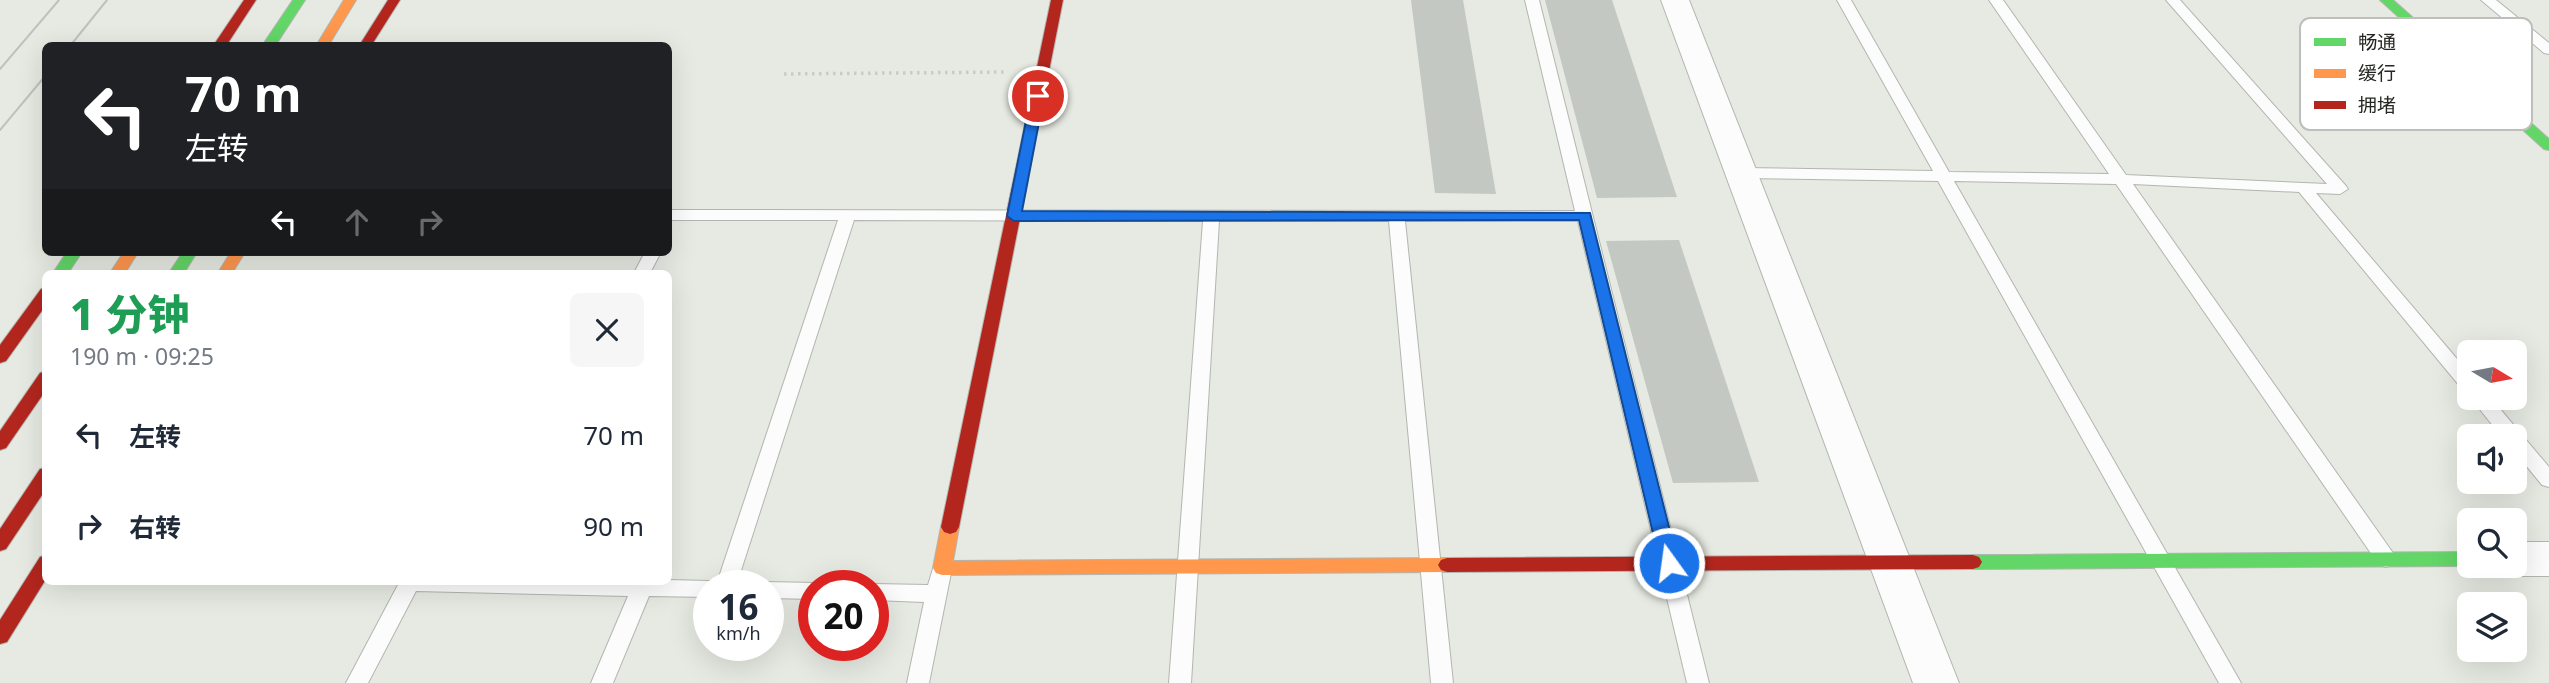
<!DOCTYPE html>
<html lang="zh">
<head>
<meta charset="utf-8">
<style>
  :root { --surface:#fff; --page:#f6f6f7; --text:#1f2937; --muted:#747a83 }
  body { margin:0; font-family:"Noto Sans","Noto Sans SC",sans-serif; background:var(--page); color:var(--text); height:100vh; display:flex; flex-direction:column; font-size:26px; white-space:nowrap }
  * { box-sizing:border-box; margin:0 }
  p { font-size:23px; color:var(--muted) }
  .icon { flex:none; width:38px; height:38px; fill:none; stroke:currentColor; stroke-width:2; stroke-linecap:round; stroke-linejoin:round }
  .map { position:relative; flex:1; overflow:hidden }
  .details { position:absolute; left:42px; top:270px; width:630px; height:315px; display:flex; flex-direction:column; background:var(--surface); border-radius:10px; box-shadow:0 7px 28px #0002 }
  .details>* { flex:none }
  .guide { position:absolute; left:42px; top:42px; width:630px; height:214px; border-radius:10px; box-shadow:0 7px 28px #0002; background:#202124; color:#fff; overflow:hidden }
  .needle { width:46px; rotate:100deg }
  .controls { position:absolute; left:2457px; top:340px; display:grid; gap:14px }
  .controls a { display:grid; place-items:center; width:70px; height:70px; border-radius:10px; background:var(--surface); box-shadow:0 7px 28px #0002; font-size:35px }
  .speed { position:absolute; left:693px; top:570px; display:flex; gap:14px; font-size:35px; font-weight:700; text-align:center }
  .speed>* { display:grid; place-content:center; width:91px; height:91px; border-radius:50%; background:var(--surface); box-shadow:0 7px 28px #0002; line-height:1 }
  .speed small { font-size:18px; font-weight:400 }
  .speed .limit { border:10px solid #d22; background:#fff; color:#111 }
  .pin { position:absolute; display:grid; place-items:center; width:60px; height:60px; color:#fff; margin:-30px; border:4px solid #fff; border-radius:50%; box-shadow:0 2px 7px #0007 }
  .me { position:absolute; width:77px; margin:-38px; rotate:346deg; stroke-linejoin:round; filter:drop-shadow(0 0 5px #0008) }
  .turn { display:flex; align-items:center; gap:24px; height:147px; padding:0 28px; font-size:32px }
  .turn .icon { width:91px; height:91px; stroke-width:2.5 }
  .turn b { display:block; font-size:49px; line-height:60px }
  .lanes { display:flex; align-items:center; height:66px; padding:0 28px; background:#0003; justify-content:center; gap:35px; direction:ltr }
  .lanes .off { opacity:.35 }
  .round { display:grid; place-items:center; flex:none; width:74px; height:74px; border-radius:10px; background:var(--page) }
  .headline { display:flex; align-items:center; justify-content:space-between; height:119px; padding:0 28px }
  h1 { font-size:42px; font-weight:800; line-height:52px; color:#1e9e55 }
  ul { padding:0; list-style:none }
  li { display:flex; align-items:center; gap:21px; height:91px; padding:0 28px }
  li div { flex:1 }
  li b { display:block; font-size:26px }
  li em { font-style:normal }
  .map>svg:first-child { display:block }
  .building { fill:#c4c8c2 }
  .lines { fill:none; stroke-linecap:round; stroke-linejoin:round }
  .lane-casing { stroke:#b3b6b0; stroke-width:2 }
  .street-casing { stroke:#b3b6b0; stroke-width:2 }
  .fast-casing { stroke:#b3b6b0; stroke-width:2 }
  .slow-casing { stroke:#b3b6b0; stroke-width:2 }
  .jam-casing { stroke:#b3b6b0; stroke-width:2 }
  .path { stroke:#c9cbc8; stroke-width:3.5; stroke-dasharray:2.5 4.5; stroke-linecap:butt }
  .lane { fill:#fbfcfb; fill-rule:evenodd }
  .street { fill:#fbfcfb; fill-rule:evenodd }
  .fast { fill:#63d668; fill-rule:evenodd }
  .slow { fill:#ff974d; fill-rule:evenodd }
  .jam { fill:#b3261e; fill-rule:evenodd }
  .tram { stroke:#c0c1be; stroke-width:2 }
  .route { fill:#1a73e8; stroke:#114b97; stroke-width:2 }
  .key { fill:#fff; stroke:#bebebd; stroke-width:2 }
  .key-label { font-size:19px; fill:#252822 }
</style>
</head>
<body>
<div class="map">
<svg width="2549" height="683" viewBox="0 0 2549 683">
  <rect width="100%" height="100%" fill="#e6eae2"/>
  <path class="building" d="M 1411,0 L 1463,0 L 1496,194 L 1435,193 Z
    M 1545,0 L 1612,0 L 1677,197 L 1597,198 Z
    M 1679,240 L 1759,482 L 1673,483 L 1606,241 Z"/>
  <g class="lines">
    <defs>
      <path id="lane" d="M 1525,0 L 1539,0 L 1709,683 L 1687,683 L 1578,221 L 1405,221 L 1453,683 L 1431,683 L 1389,221 L 1219,221 L 1191,683 L 1169,683 L 1203,221 L 854,220 L 736,586 L 709,586 L 709,597 L 649,596 L 613,683 L 591,683 L 628,596 L 416,591 L 368,683 L 346,683 L 400,581 L 668,580 L 709,581 L 717,583 L 838,220 L 668,220 L 668,210 L 1575,211 Z
        M 1837,0 L 1851,0 L 1949,172 L 2109,174 L 1989,0 L 2003,0 L 2126,175 L 2327,184 L 2166,0 L 2180,0 L 2346,186 L 2348,189 L 2340,194 L 2316,193 L 2469,373 L 2469,391 L 2463,390 L 2299,192 L 2133,184 L 2393,553 L 2396,559 L 2393,565 L 2386,567 L 2379,565 L 2116,184 L 1954,181 L 2241,683 L 2219,683 L 1938,181 L 1741,178 L 1733,173 L 1741,168 L 1933,171 Z
        M 2481,0 L 2496,0 L 2549,43 L 2549,54 L 2544,53 Z
        M 645,252 L 661,252 L 650,273 L 634,273 Z
        M 2470,397 L 2490,397 L 2549,467 L 2549,487 L 2542,485 L 2515,452 L 2515,436 L 2501,436 Z
        M 942,560 L 949,562 L 952,568 L 929,683 L 907,683 L 924,602 L 873,600 L 873,586 L 866,586 L 873,584 L 928,585 L 935,562 Z
        M 768,582 L 814,583 L 822,586 L 814,586 L 814,599 L 768,598 L 768,586 L 760,586 Z"/>
      <path id="street" d="M 1661,0 L 1689,0 L 1959,683 L 1913,683 Z
        M 2515,542 L 2549,542 L 2549,576 L 2515,576 L 2500,571 L 2497,565 L 2515,565 Z"/>
      <path id="fast" d="M 293,0 L 305,0 L 275,46 L 262,46 Z
        M 2380,0 L 2393,0 L 2549,139 L 2549,150 L 2544,149 Z
        M 67,252 L 82,252 L 68,273 L 53,273 Z
        M 183,252 L 197,252 L 184,273 L 169,273 Z
        M 2469,552 L 2469,565 L 2472,565 L 2469,566 L 1973,569 L 1967,567 L 1964,562 L 1967,557 L 1973,555 Z"/>
      <path id="slow" d="M 344,0 L 356,0 L 328,46 L 316,46 Z
        M 124,252 L 138,252 L 125,273 L 110,273 Z
        M 231,252 L 245,252 L 232,273 L 218,273 Z
        M 950,520 L 956,522 L 959,527 L 953,561 L 1447,558 L 1453,560 L 1456,565 L 1453,570 L 1447,572 L 942,575 L 936,573 L 933,568 L 941,527 L 944,522 Z"/>
      <path id="jam" d="M 244,0 L 256,0 L 226,46 L 213,46 Z
        M 388,0 L 400,0 L 371,46 L 359,46 Z
        M 1051,0 L 1063,0 L 959,527 L 956,532 L 950,534 L 944,532 L 941,527 Z
        M 46,288 L 46,305 L 6,361 L 0,363 L 0,345 L 41,289 Z
        M 46,371 L 46,390 L 6,448 L 0,450 L 0,431 L 40,373 Z
        M 46,468 L 46,489 L 6,549 L 0,551 L 0,529 L 40,469 Z
        M 46,555 L 46,579 L 7,642 L 0,644 L 0,620 L 40,557 Z
        M 1973,555 L 1979,557 L 1982,562 L 1979,567 L 1973,569 L 1447,572 L 1441,570 L 1438,565 L 1441,560 L 1447,558 Z"/>
    </defs>
    <use href="#lane" class="lane-casing"/>
    <use href="#street" class="street-casing"/>
    <use href="#fast" class="fast-casing"/>
    <use href="#slow" class="slow-casing"/>
    <use href="#jam" class="jam-casing"/>
    <path class="path" d="M 784,74 L 1004,72"/>
    <use href="#lane" class="lane"/>
    <use href="#street" class="street"/>
    <use href="#fast" class="fast"/>
    <use href="#slow" class="slow"/>
    <use href="#jam" class="jam"/>
    <path class="tram" d="M 70,46 L 107,0
      M 0,69 L 59,0
      M 0,130 L 46,75"/>
  </g>
  <path class="route" d="M 1038,92 L 1044,96 L 1022,211 L 1590,213 L 1678,563 L 1675,569 L 1669,571 L 1662,569 L 1660,563 L 1579,220 L 1014,221 L 1007,216 L 1031,96 Z"/>
  <rect x="2300" y="18" width="232" height="112" rx="10" class="key"/>
  <rect x="2314" y="38" width="32" height="8" fill="#63d668"/>
  <rect x="2314" y="69" width="32" height="9" fill="#ff974d"/>
  <rect x="2314" y="101" width="32" height="8" fill="#b3261e"/>
  <g class="key-label">
    <text x="2358" y="49">畅通</text>
    <text x="2358" y="80">缓行</text>
    <text x="2358" y="112">拥堵</text>
  </g>
</svg>
<div class="controls">
<a><svg class="needle" viewBox="-14 -14 28 28"><path d="M0-13l5 13h-10z" fill="#e53935"/><path d="M0 13l5-13h-10z" fill="#747a83"/></svg></a>
<a><svg class="icon" aria-label="sound" viewBox="0 0 24 24"><path d="M4 9h4l5-4v14l-5-4H4zM17 9q2 3 0 6"/></svg></a>
<a><svg class="icon" aria-label="search" viewBox="0 0 24 24"><circle cx="10" cy="10" r="6"/><path d="M15 15l6 6"/></svg></a>
<a><svg class="icon" aria-label="layers" viewBox="0 0 24 24"><path d="M12 4l9 5-9 5-9-5zM3 14l9 5 9-5"/></svg></a>
</div>
<div class="speed"><div>16<small>km/h</small></div><div class="limit">20</div></div>
<div class="pin" style="left:1038px;top:96px;background:#d93025"><svg class="icon" aria-label="arrive" viewBox="0 0 24 24"><path d="M6 21V4h12l-3 4 3 4H6"/></svg></div>
<svg class="me" style="left:1669px;top:563px" viewBox="-20 -20 40 40"><circle r="17" fill="#1a73e8" stroke="#fff" stroke-width="3"/><path d="M0-11L8 9 0 5-8 9z" fill="#fff"/></svg>
<div class="guide">
<div class="turn"><svg class="icon" aria-label="left" viewBox="0 0 24 24"><path d="M17 20v-9H6M10 6l-5 5 5 5"/></svg><div><b>70 m</b>左转</div></div>
<div class="lanes"><svg class="icon" aria-label="left" viewBox="0 0 24 24"><path d="M17 20v-9H6M10 6l-5 5 5 5"/></svg><svg class="icon off" aria-label="ahead" viewBox="0 0 24 24"><path d="M12 20V5M6 11l6-6 6 6"/></svg><svg class="icon off" aria-label="right" viewBox="0 0 24 24"><path d="M7 20v-9h11M14 6l5 5-5 5"/></svg></div>
</div>
<section class="details">
<div class="headline"><div><h1>1 分钟</h1><p>190 m · 09:25</p></div><a class="round"><svg class="icon" aria-label="close" viewBox="0 0 24 24"><path d="M6 6l12 12M18 6L6 18"/></svg></a></div>
<ul>
<li><svg class="icon" aria-label="left" viewBox="0 0 24 24"><path d="M17 20v-9H6M10 6l-5 5 5 5"/></svg><div><b>左转</b></div><em>70 m</em></li>
<li><svg class="icon" aria-label="right" viewBox="0 0 24 24"><path d="M7 20v-9h11M14 6l5 5-5 5"/></svg><div><b>右转</b></div><em>90 m</em></li>
</ul>
</section>
</div>
</body>
</html>
